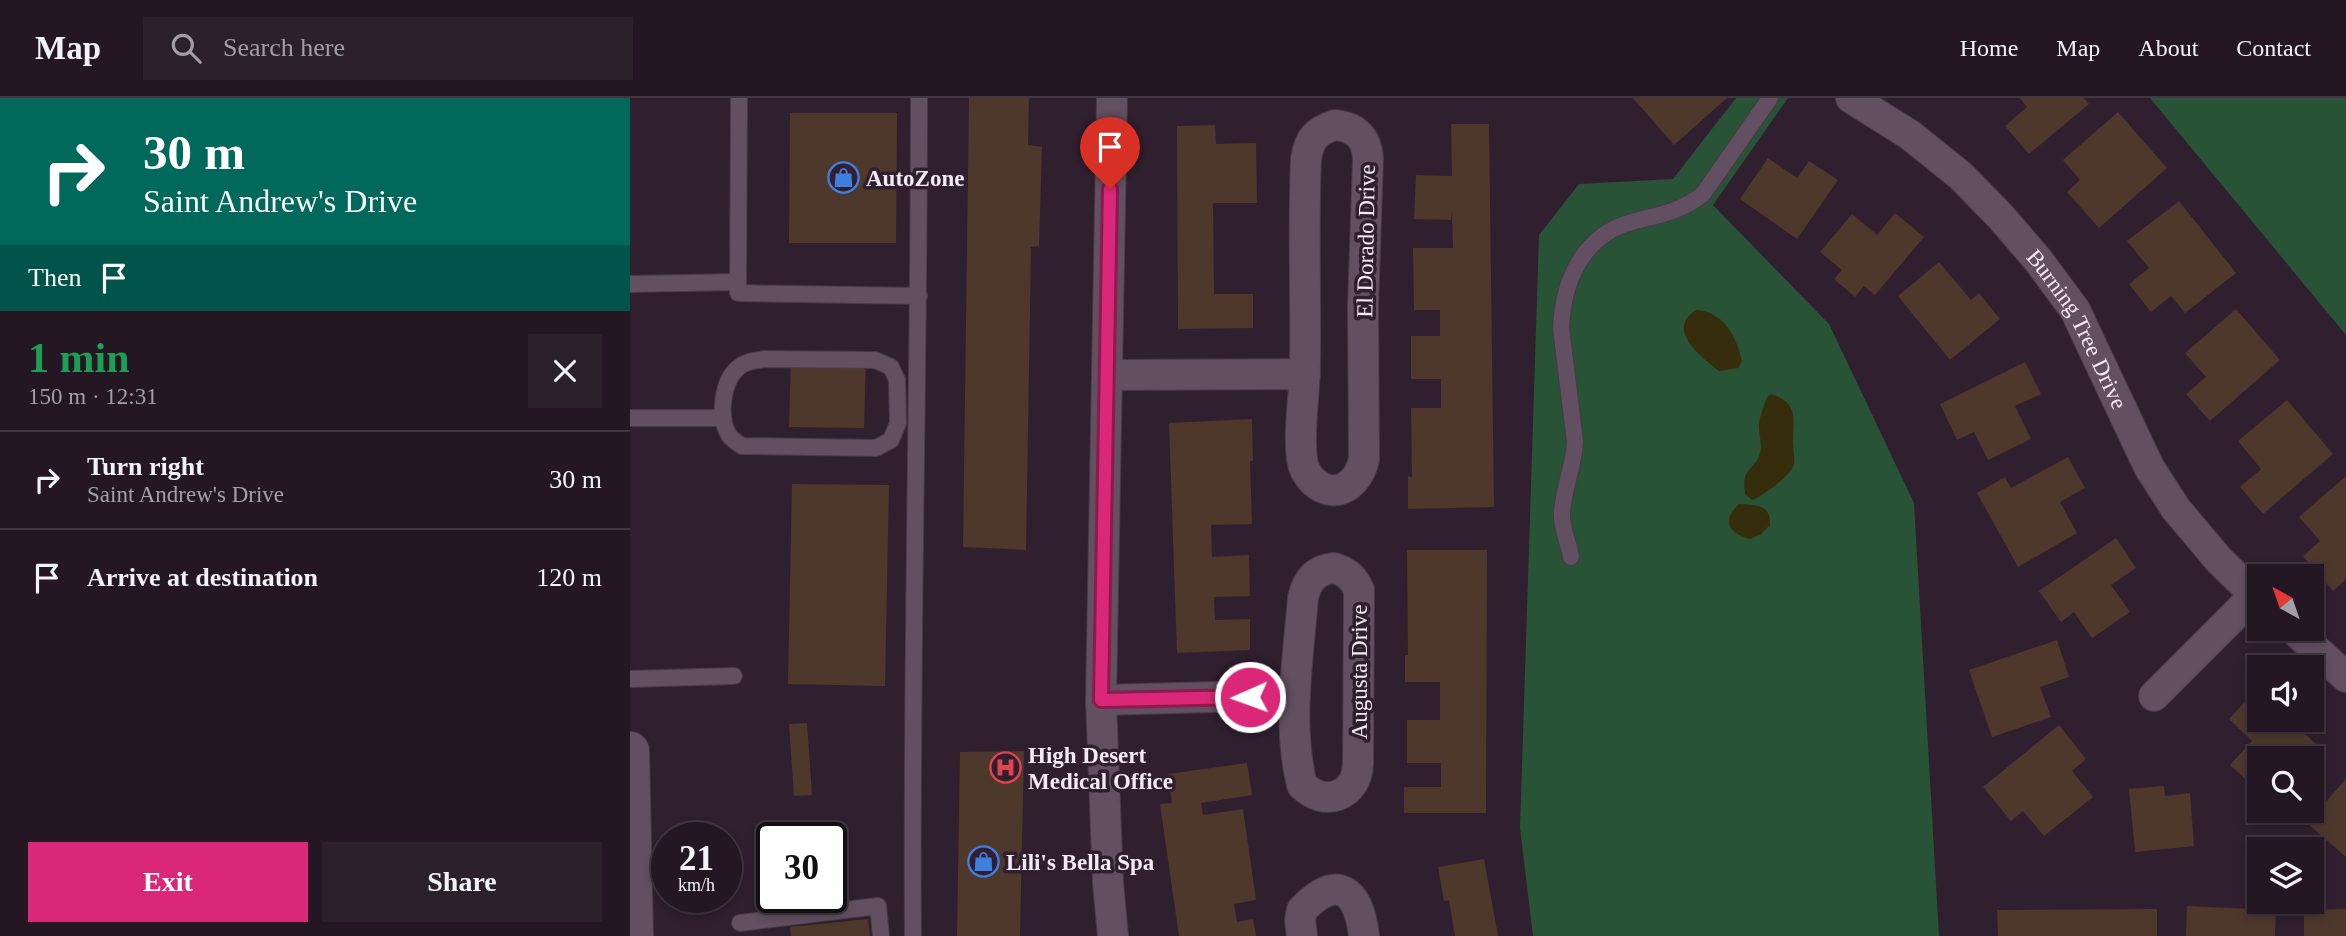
<!DOCTYPE html>
<html lang="en">
<head>
<meta charset="utf-8">
<style>
  :root { --surface:#241723; --page:#2c202b; --text:#f1f3f6; --muted:#a39fa6; --line:#413641; --accent:#db2777 }
  body { margin:0; font-family:Georgia,serif; background:var(--page); color:var(--text); height:100vh; display:flex; flex-direction:column; font-size:26px; white-space:nowrap }
  * { box-sizing:border-box; margin:0 }
  p { font-size:23px; color:var(--muted) }
  .icon { flex:none; width:38px; height:38px; fill:none; stroke:currentColor; stroke-width:2; stroke-linecap:round; stroke-linejoin:round }
  .map { position:relative; flex:1; overflow:hidden }
  .side { display:flex; flex-direction:column; background:var(--surface); width:630px }
  .side>* { flex:none }
  .banner { background:#00695c; color:#fff; overflow:hidden }
  .needle { width:46px; rotate:320deg }
  .fabs { position:absolute; left:1617px; top:466px; display:grid; gap:14px }
  .fabs a { display:grid; place-items:center; width:77px; height:77px; border-radius:0px; background:var(--surface); box-shadow:0 4px 10px #0003,0 0 0 2px var(--line); font-size:35px }
  .speed { position:absolute; left:21px; top:724px; display:flex; gap:14px; font-size:35px; font-weight:700; text-align:center }
  .speed>* { display:grid; place-content:center; width:91px; height:91px; border-radius:50%; background:var(--surface); box-shadow:0 4px 10px #0003,0 0 0 2px var(--line); line-height:1 }
  .speed small { font-size:18px; font-weight:400 }
  .speed .limit { border:4px solid #111; border-radius:10px; background:#fff; color:#111 }
  .pin { position:absolute; display:grid; place-items:center; width:60px; height:60px; color:#fff; margin:-72px -30px; border-radius:50% 50% 50% 0; rotate:-45deg; box-shadow:0 0 7px #0007 }
  .pin .icon { rotate:45deg }
  .me { position:absolute; width:77px; margin:-38px; rotate:268deg; stroke-linejoin:round; filter:drop-shadow(0 0 5px #0008) }
  .turn { display:flex; align-items:center; gap:24px; height:147px; padding:0 28px; font-size:32px }
  .turn .icon { width:91px; height:91px; stroke-width:2.5 }
  .turn b { display:block; font-size:49px; line-height:60px }
  .then { display:flex; align-items:center; height:66px; padding:0 28px; background:#0003; gap:14px; font-size:26px }
  .round { display:grid; place-items:center; flex:none; width:74px; height:74px; border-radius:0px; background:var(--page) }
  .overview { display:flex; align-items:center; justify-content:space-between; height:119px; padding:0 28px }
  h1 { font-size:42px; font-weight:700; line-height:52px; color:#1e9e55 }
  .button { display:flex; gap:14px; margin-top:auto; padding:14px 28px }
  .button a { flex:1; height:80px; border-radius:0px; background:var(--accent); color:#fff; font-size:28px; font-weight:700; line-height:80px; text-align:center }
  .button a+a { background:var(--page); color:var(--text) }
  ul { padding:0; list-style:none }
  li { display:flex; align-items:center; gap:21px; height:98px; padding:0 28px; border-top:2px solid var(--line) }
  li div { flex:1 }
  li b { display:block; font-size:26px }
  li em { font-style:normal }
  header { display:flex; align-items:center; gap:42px; box-sizing:border-box; height:98px; padding:0 35px; background:var(--surface); border-bottom:2px solid var(--line) }
  header strong { font-size:33px }
  nav { display:flex; gap:38px; margin-inline-start:auto; font-size:24px }
  .search { width:490px; height:63px; background:var(--page); display:flex; align-items:center; gap:18px; box-sizing:border-box; padding:0 24px; border-radius:0px; color:var(--muted); font-size:26px }
  main { display:flex; flex:1; min-height:0 }
  .map>svg:first-child { display:block }
  .green { fill:#285336 }
  .sand { fill:#352d0c }
  .building { fill:#4e382c }
  .lines { fill:none; stroke-linecap:round; stroke-linejoin:round }
  .service-casing { stroke:#483a48; stroke-width:18 }
  .minor-casing { stroke:#483a48; stroke-width:32 }
  .secondary-casing { stroke:#483a48; stroke-width:40 }
  .service { stroke:#624f61; stroke-width:16 }
  .minor { stroke:#624f61; stroke-width:30 }
  .secondary { stroke:#624f61; stroke-width:38 }
  .route-casing { stroke:#8e194d; stroke-width:18 }
  .route { stroke:#db2777; stroke-width:12 }
  .labels { text-anchor:middle; dominant-baseline:central; stroke-width:7; stroke-linejoin:round; paint-order:stroke }
  .poi-label { font-size:23px; font-weight:bold; fill:#f4e9f4; stroke:#301f2f; text-anchor:start }
  .street-label { font-size:23px; fill:#f4e9f4; stroke:#301f2f }
</style>
</head>
<body>
<header>
<strong>Map</strong>
<div class="search"><svg class="icon" aria-label="search" viewBox="0 0 24 24"><circle cx="10" cy="10" r="6"/><path d="M15 15l6 6"/></svg>Search here</div>
<nav><a>Home</a><a>Map</a><a>About</a><a>Contact</a></nav>
</header>
<main>
<section class="side">
<div class="banner">
<div class="turn"><svg class="icon" aria-label="right" viewBox="0 0 24 24"><path d="M7 20v-9h11M14 6l5 5-5 5"/></svg><div><b>30 m</b>Saint Andrew's Drive</div></div>
<div class="then">Then<svg class="icon" aria-label="arrive" viewBox="0 0 24 24"><path d="M6 21V4h12l-3 4 3 4H6"/></svg></div>
</div>
<div class="overview"><div><h1>1 min</h1><p>150 m · 12:31</p></div><a class="round"><svg class="icon" aria-label="close" viewBox="0 0 24 24"><path d="M6 6l12 12M18 6L6 18"/></svg></a></div>
<ul>
<li><svg class="icon" aria-label="right" viewBox="0 0 24 24"><path d="M7 20v-9h11M14 6l5 5-5 5"/></svg><div><b>Turn right</b><p>Saint Andrew's Drive</p></div><em>30 m</em></li>
<li><svg class="icon" aria-label="arrive" viewBox="0 0 24 24"><path d="M6 21V4h12l-3 4 3 4H6"/></svg><div><b>Arrive at destination</b></div><em>120 m</em></li>
</ul>
<div class="button"><a>Exit</a><a>Share</a></div>
</section>
<div class="map">
<svg width="1716" height="838" viewBox="0 0 1716 838">
  <rect width="100%" height="100%" fill="#301f2f"/>
  <path class="green" d="M 1106,0 L 1158,0 L 1083,107 L 1199,226 L 1284,405 L 1309,838 L 903,838 L 890,730 L 909,137 L 949,86 L 1043,81 Z
    M 1520,0 L 1716,0 L 1716,237 Z"/>
  <path class="sand" d="M 1066,212 C 1094,213 1107,240 1112,263 L 1108,270 L 1089,273 C 1071,259 1035,232 1066,212 Z
    M 1141,296 C 1169,305 1163,320 1163,345 C 1163,351 1165,361 1164,367 C 1160,378 1133,398 1122,402 L 1115,396 C 1111,367 1125,374 1130,355 C 1133,346 1128,336 1129,326 C 1130,317 1134,308 1137,299 Z
    M 1109,406 C 1126,407 1141,406 1140,427 L 1130,437 L 1120,441 C 1098,435 1091,423 1109,406 Z"/>
  <path class="building" d="M 339,0 L 399,0 L 398,47 L 412,49 L 409,148 L 401,149 L 396,452 L 333,449 Z
    M 1003,0 L 1097,0 L 1044,47 Z
    M 1390,0 L 1454,0 L 1459,6 L 1399,56 L 1375,28 L 1397,9 Z
    M 1488,14 L 1537,70 L 1469,130 L 1437,94 L 1450,82 L 1433,62 Z
    M 160,15 L 267,15 L 266,145 L 159,145 Z
    M 821,26 L 859,26 L 864,409 L 778,411 L 778,378 L 782,379 L 781,310 L 811,310 L 811,281 L 781,281 L 781,238 L 810,238 L 810,212 L 784,212 L 783,150 L 823,150 L 822,113 L 821,122 L 784,121 L 786,77 L 822,78 Z
    M 585,27 L 586,46 L 626,45 L 627,105 L 583,105 L 584,196 L 623,196 L 623,230 L 548,231 L 547,28 Z
    M 1138,60 L 1167,80 L 1179,63 L 1208,82 L 1167,141 L 1110,101 Z
    M 1549,103 L 1606,175 L 1555,215 L 1541,198 L 1521,214 L 1499,186 L 1519,170 L 1497,143 Z
    M 1265,115 L 1294,139 L 1245,197 L 1234,188 L 1225,199 L 1204,181 L 1212,172 L 1190,154 L 1222,116 L 1247,137 Z
    M 1309,164 L 1341,202 L 1349,195 L 1370,221 L 1320,262 L 1268,198 Z
    M 1606,211 L 1650,262 L 1580,323 L 1556,296 L 1576,279 L 1555,255 Z
    M 161,258 L 236,259 L 234,330 L 159,329 Z
    M 1395,264 L 1411,296 L 1385,308 L 1401,341 L 1358,362 L 1344,334 L 1327,342 L 1310,306 Z
    M 1657,302 L 1703,356 L 1633,416 L 1610,389 L 1631,371 L 1608,343 Z
    M 622,321 L 623,363 L 620,363 L 622,426 L 581,427 L 582,459 L 619,457 L 620,498 L 584,499 L 585,522 L 620,521 L 620,552 L 547,555 L 539,325 Z
    M 1438,359 L 1455,390 L 1430,404 L 1447,435 L 1388,469 L 1347,395 L 1375,379 L 1381,390 Z
    M 1716,378 L 1716,481 L 1703,493 L 1673,458 L 1690,443 L 1669,419 Z
    M 162,386 L 259,387 L 255,588 L 158,586 Z
    M 1486,440 L 1506,470 L 1481,487 L 1500,514 L 1462,540 L 1444,514 L 1431,524 L 1409,493 Z
    M 777,452 L 857,452 L 856,715 L 774,715 L 774,689 L 811,689 L 811,665 L 777,665 L 777,622 L 810,622 L 810,584 L 775,584 L 775,557 L 778,557 Z
    M 1427,542 L 1439,579 L 1410,589 L 1421,619 L 1362,639 L 1339,572 Z
    M 1627,591 L 1629,594 L 1629,621 L 1659,621 L 1688,648 L 1677,660 L 1629,660 L 1629,694 L 1600,667 L 1622,643 L 1599,621 Z
    M 177,625 L 182,697 L 164,698 L 159,626 Z
    M 1429,627 L 1456,661 L 1442,673 L 1463,699 L 1414,738 L 1393,713 L 1381,723 L 1353,689 Z
    M 394,653 L 390,838 L 327,838 L 330,654 Z
    M 617,665 L 622,697 L 571,705 L 573,717 L 613,711 L 626,802 L 604,806 L 607,824 L 623,821 L 626,838 L 549,838 L 530,706 L 542,705 L 538,676 Z
    M 1716,681 L 1716,759 L 1677,725 Z
    M 1534,688 L 1535,698 L 1560,695 L 1564,748 L 1505,754 L 1499,691 Z
    M 854,761 L 868,838 L 825,838 L 819,802 L 814,803 L 808,769 Z
    M 1557,808 L 1646,812 L 1645,838 L 1556,838 Z
    M 1527,811 L 1527,838 L 1368,838 L 1367,812 Z
    M 1716,811 L 1716,838 L 1674,838 L 1674,812 Z
    M 238,821 L 240,838 L 161,838 L 160,829 Z"/>
  <g class="lines">
    <defs>
      <path id="service" d="M 109,0 L 108,195 L 289,198
        M 0,186 L 108,184
        M 134,261 L 245,262 L 261,269 L 267,282 L 268,325 L 261,342 L 246,350 L 112,348 C 108,345 102,342 99,337 C 88,320 92,283 108,270 C 115,263 125,263 134,261 Z
        M 0,320 L 92,320
        M 941,459 C 939,444 931,431 932,415 C 933,391 944,369 945,344 L 931,230 C 933,183 953,137 1002,124 C 1028,117 1051,114 1073,96 L 1140,0
        M 0,581 L 104,578
        M 96,761 L 103,761
        M 2,767 L 37,765
        M 110,825 L 248,808 L 251,838
        M 283,838 C 281,559 289,279 289,0"/>
      <g id="minor">
        <path d="M 482,0 L 471,602 L 478,785 L 483,838"/>
        <path id="s1" d="M 1221,0 L 1280,37 L 1331,78 L 1371,119 L 1408,162 L 1445,212 L 1519,369 L 1546,411 L 1589,462 L 1629,501"/>
        <path d="M 705,27 C 726,29 737,40 738,61 L 733,209 L 734,361 C 729,385 707,404 684,384 C 677,377 673,371 672,361 C 668,332 675,295 675,265 C 676,197 673,128 676,61 C 679,41 686,33 705,27 Z"/>
        <path d="M 477,277 L 675,276"/>
        <path d="M 704,470 C 717,474 723,479 729,492 L 728,666 C 727,698 695,710 672,687 C 657,627 668,561 673,500 C 677,482 685,472 704,470 Z"/>
        <path d="M 1662,530 L 1716,579"/>
        <path d="M 1524,598 L 1625,497"/>
        <path d="M 471,602 L 665,597"/>
        <path d="M 672,838 L 670,822 L 672,812 C 708,774 729,793 734,838"/>
      </g>
      <path id="secondary" d="M 0,653 L 4,838"/>
    </defs>
    <use href="#service" class="service-casing"/>
    <use href="#minor" class="minor-casing"/>
    <use href="#secondary" class="secondary-casing"/>
    <use href="#service" class="service"/>
    <use href="#minor" class="minor"/>
    <use href="#secondary" class="secondary"/>
  </g>
  <g class="lines">
    <defs>
      <path id="route" d="M 480,91 L 471,602 L 620,599"/>
    </defs>
    <use href="#route" class="route-casing"/>
    <use href="#route" class="route"/>
  </g>
  <defs>
    <symbol id="shop-ring" viewBox="-11 -11 22 22"><circle r="9.5" fill="#301f2f" stroke="#3f7fe0" stroke-width="1.5"/><path d="M-5-2.5h2.3a2.7 3.5 0 0 1 5.4 0H5L5.5 6h-11ZM-1.5-2.5h3a1.5 2.3 0 0 0-3 0Z" fill="#3f7fe0"/></symbol>
    <symbol id="hospital-ring" viewBox="-11 -11 22 22"><circle r="9.5" fill="#301f2f" stroke="#e0444e" stroke-width="1.5"/><path d="M-5-5h3v3.5h4V-5h3V5h-3V1.5h-4V5h-3Z" fill="#e0444e"/></symbol>
  </defs>
  <g fill-rule="evenodd">
    <use href="#shop-ring" x="196" y="62" width="35" height="35"/>
    <use href="#hospital-ring" x="358" y="652" width="35" height="35"/>
    <use href="#shop-ring" x="336" y="746" width="35" height="35"/>
  </g>
  <g class="labels">
    <g class="poi-label">
      <text x="236" y="80">AutoZone</text>
      <text x="398" y="657">High Desert<tspan x="398" dy="26">Medical Office</tspan></text>
      <text x="376" y="764">Lili's Bella Spa</text>
    </g>
    <g class="street-label">
      <text transform="translate(736 143) rotate(-89)">El Dorado Drive</text>
      <text stroke="none"><textPath href="#s1" startOffset="329">Burning Tree Drive</textPath></text>
      <text transform="translate(729 574) rotate(-90)">Augusta Drive</text>
    </g>
  </g>
</svg>
<div class="fabs">
<a><svg class="needle" viewBox="-14 -14 28 28"><path d="M0-13l5 13h-10z" fill="#e53935"/><path d="M0 13l5-13h-10z" fill="#a39fa6"/></svg></a>
<a><svg class="icon" aria-label="sound" viewBox="0 0 24 24"><path d="M4 9h4l5-4v14l-5-4H4zM17 9q2 3 0 6"/></svg></a>
<a><svg class="icon" aria-label="search" viewBox="0 0 24 24"><circle cx="10" cy="10" r="6"/><path d="M15 15l6 6"/></svg></a>
<a><svg class="icon" aria-label="layers" viewBox="0 0 24 24"><path d="M12 4l9 5-9 5-9-5zM3 14l9 5 9-5"/></svg></a>
</div>
<div class="speed"><div>21<small>km/h</small></div><div class="limit">30</div></div>
<div class="pin" style="left:480px;top:91px;background:#d93025"><svg class="icon" aria-label="arrive" viewBox="0 0 24 24"><path d="M6 21V4h12l-3 4 3 4H6"/></svg></div>
<svg class="me" style="left:620px;top:599px" viewBox="-20 -20 40 40"><circle r="17" fill="#db2777" stroke="#fff" stroke-width="3"/><path d="M0-11L8 9 0 5-8 9z" fill="#fff"/></svg>
</div>
</main>
</body>
</html>
